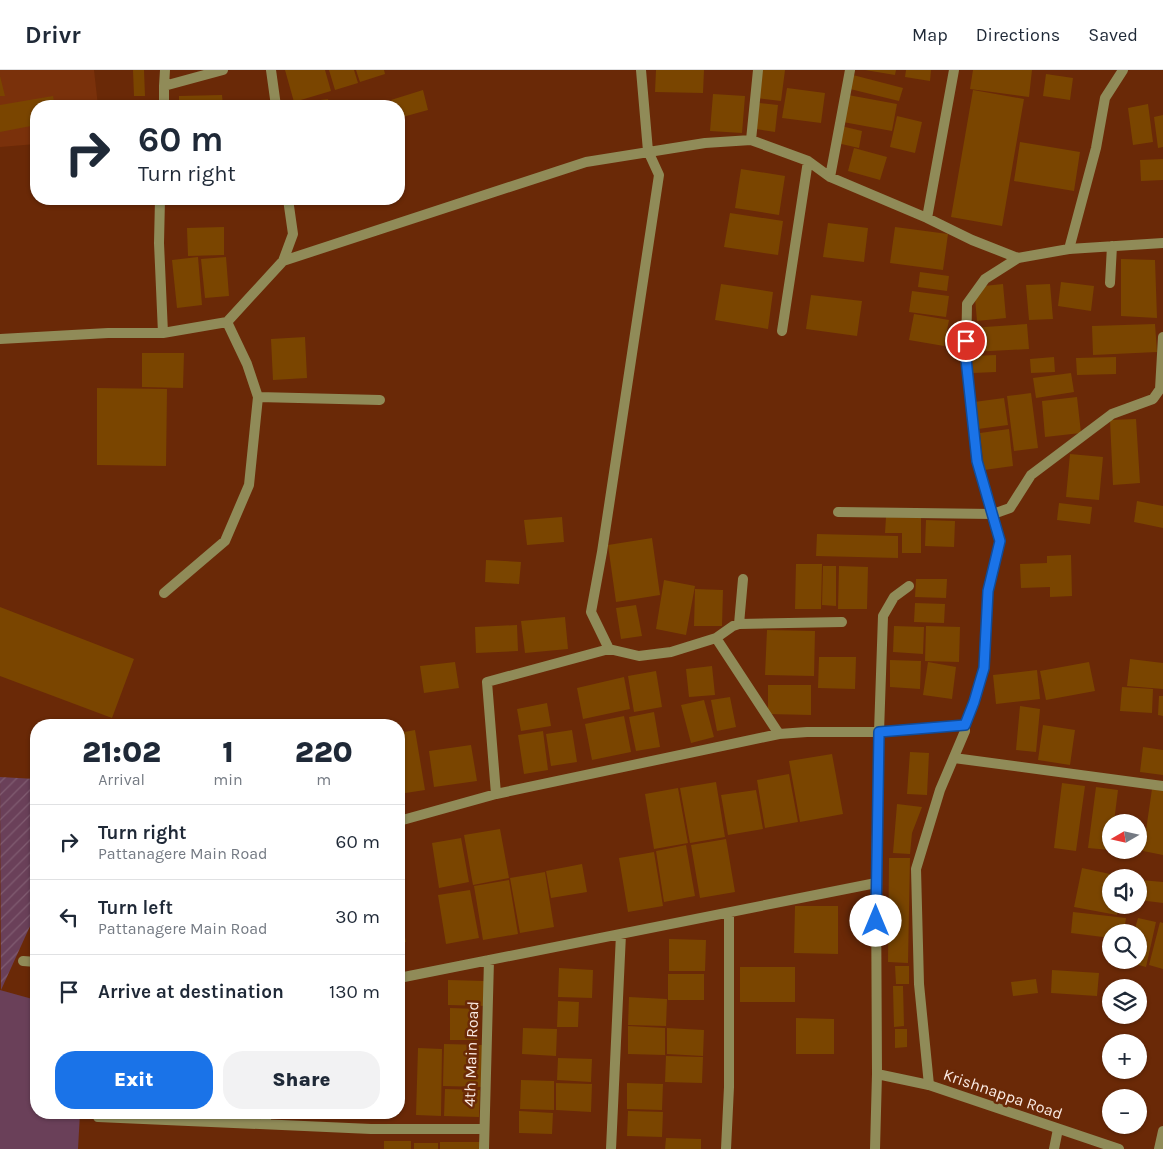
<!DOCTYPE html>
<html lang="en">
<head>
<meta charset="utf-8">
<style>
  :root { --surface:#fff; --page:#f2f2f3; --text:#1f2937; --muted:#747a83; --line:#e0e1e3; --accent:#1a73e8 }
  body { margin:0; font-family:Karla,sans-serif; background:var(--page); color:var(--text); height:100vh; display:flex; flex-direction:column; font-size:19px; white-space:nowrap }
  * { box-sizing:border-box; margin:0 }
  p { font-size:16px; color:var(--muted) }
  .icon { flex:none; width:28px; height:28px; fill:none; stroke:currentColor; stroke-width:2; stroke-linecap:round; stroke-linejoin:round }
  .map { position:relative; flex:1; overflow:hidden }
  .drawer { position:absolute; left:30px; top:649px; width:375px; height:400px; display:flex; flex-direction:column; background:var(--surface); border-radius:20px; box-shadow:0 1px 4px #0004 }
  .drawer>* { flex:none }
  .banner { position:absolute; left:30px; top:30px; width:375px; height:105px; border-radius:20px; box-shadow:0 1px 4px #0004; background:#fff; color:var(--text); overflow:hidden }
  .needle { width:32px; rotate:261deg }
  .fabs { position:absolute; left:1102px; top:744px; display:grid; gap:10px }
  .fabs a { display:grid; place-items:center; width:45px; height:45px; border-radius:50%; background:var(--surface); box-shadow:0 1px 4px #0004; font-size:25px }
  .pin { position:absolute; display:grid; place-items:center; width:42px; height:42px; color:#fff; margin:-21px; border:2px solid #fff; border-radius:50%; box-shadow:0 1px 5px #0007 }
  .me { position:absolute; width:55px; margin:-28px; rotate:0deg; stroke-linejoin:round; filter:drop-shadow(0 0 4px #0008) }
  .turn { display:flex; align-items:center; gap:18px; height:105px; padding:0 25px; font-size:22px }
  .turn .icon { width:65px; height:65px; stroke-width:2.5 }
  .turn b { display:block; font-size:35px; line-height:42px }
  .eta { display:flex; justify-content:space-evenly; align-items:center; height:85px; text-align:center }
  .eta b { font-size:30px; font-weight:800; line-height:35px }
  .button { display:flex; gap:10px; margin-top:auto; padding:10px 25px }
  .button a { flex:1; height:58px; border-radius:20px; background:var(--accent); color:#fff; font-size:20px; font-weight:800; line-height:58px; text-align:center }
  .button a+a { background:var(--page); color:var(--text) }
  ul { padding:0; list-style:none }
  li { display:flex; align-items:center; gap:15px; height:75px; padding:0 25px; border-top:1px solid var(--line) }
  li div { flex:1 }
  li b { display:block; font-size:19px }
  li em { font-style:normal }
  header { display:flex; align-items:center; gap:30px; box-sizing:border-box; height:70px; padding:0 25px; background:var(--surface); border-bottom:1px solid var(--line) }
  header strong { font-size:24px }
  nav { display:flex; gap:28px; margin-inline-start:auto; font-size:18px }
  .map>svg:first-child { display:block }
  .built { fill:#7a310b }
  .grass { fill:#6a4059 }
  .garden { fill:url(#garden-furrows) }
  .building { fill:#7a4500 }
  .lines { fill:none; stroke-linecap:round; stroke-linejoin:round }
  .minor { stroke:#908b58; stroke-width:10 }
  .tertiary { stroke:#908b58; stroke-width:10 }
  .route-casing { stroke:#114b97; stroke-width:12 }
  .route { stroke:#1a73e8; stroke-width:9 }
  .labels { text-anchor:middle; dominant-baseline:central; stroke-width:5; stroke-linejoin:round; paint-order:stroke }
  .street-label { font-size:16px; fill:#faeae3; stroke:#6a2907 }
</style>
</head>
<body>
<header>
<strong>Drivr</strong>
<nav><a>Map</a><a>Directions</a><a>Saved</a></nav>
</header>
<div class="map">
<svg width="1163" height="1079" viewBox="0 0 1163 1079">
  <defs>
    <pattern id="garden-furrows" width="10" height="10" patternUnits="userSpaceOnUse" patternTransform="scale(1.25)"><rect width="10" height="10" fill="#6a4059"/><path d="M-1 1l2-2M0 10L10 0M9 11l2-2" fill="none" stroke="#805c71"/></pattern>
  </defs>
  <rect width="100%" height="100%" fill="#6a2907"/>
  <path class="built" d="M 0,0 L 94,0 L 98,36 L 36,36 L 36,74 L 0,77 Z"/>
  <path class="grass" d="M 0,920 L 36,930 L 36,1042 L 80,1043 L 78,1079 L 0,1079 Z"/>
  <path class="garden" d="M 0,707 L 36,709 L 36,843 L 1,920 Z"/>
  <path class="building" d="M 133,0 L 144,0 L 145,26 L 134,26 Z
    M 285,0 L 325,0 L 331,21 L 294,32 Z
    M 329,0 L 354,0 L 358,13 L 335,20 Z
    M 356,0 L 384,0 L 385,4 L 360,12 Z
    M 656,0 L 704,0 L 703,23 L 655,22 Z
    M 760,0 L 785,0 L 781,31 L 757,28 Z
    M 865,0 L 896,0 L 895,5 Z
    M 906,0 L 931,0 L 930,11 L 905,7 Z
    M 973,0 L 1032,0 L 1029,27 L 970,19 Z
    M 1046,4 L 1073,8 L 1070,30 L 1043,26 Z
    M 853,5 L 903,18 L 899,31 L 850,19 Z
    M 0,6 L 5,26 L 0,26 Z
    M 787,18 L 825,23 L 821,53 L 782,48 Z
    M 423,20 L 428,40 L 399,48 L 399,36 L 393,36 L 391,30 Z
    M 973,20 L 1024,29 L 1002,156 L 951,147 Z
    M 713,24 L 745,26 L 742,63 L 710,61 Z
    M 222,25 L 223,36 L 179,36 L 179,26 Z
    M 848,25 L 897,34 L 892,61 L 843,52 Z
    M 53,26 L 55,36 L 36,36 L 36,55 L 0,62 L 0,35 Z
    M 328,29 L 329,36 L 291,36 L 290,34 Z
    M 140,30 L 140,36 L 95,36 L 95,32 Z
    M 759,33 L 778,35 L 775,62 L 756,59 Z
    M 1148,34 L 1153,72 L 1133,75 L 1128,38 Z
    M 1163,45 L 1163,77 L 1158,78 L 1154,47 Z
    M 897,46 L 922,52 L 915,83 L 890,77 Z
    M 841,56 L 862,61 L 859,78 L 837,73 Z
    M 1020,72 L 1080,82 L 1074,121 L 1014,111 Z
    M 854,78 L 887,87 L 880,110 L 848,101 Z
    M 1163,89 L 1163,110 L 1141,111 L 1140,90 Z
    M 741,99 L 785,106 L 779,145 L 735,138 Z
    M 730,143 L 783,151 L 778,185 L 724,177 Z
    M 828,153 L 868,158 L 864,192 L 823,187 Z
    M 224,157 L 224,185 L 188,186 L 187,158 Z
    M 895,157 L 948,164 L 943,200 L 890,193 Z
    M 198,187 L 202,235 L 177,238 L 172,190 Z
    M 226,187 L 229,226 L 205,228 L 201,189 Z
    M 1121,189 L 1155,190 L 1157,248 L 1121,246 Z
    M 920,202 L 949,206 L 947,221 L 918,217 Z
    M 1061,212 L 1094,216 L 1091,241 L 1058,236 Z
    M 721,214 L 773,222 L 768,259 L 715,250 Z
    M 1003,214 L 1006,248 L 977,251 L 974,217 Z
    M 1050,214 L 1053,249 L 1029,250 L 1026,215 Z
    M 912,221 L 949,226 L 946,247 L 909,242 Z
    M 811,225 L 862,231 L 857,266 L 806,259 Z
    M 914,244 L 949,250 L 944,276 L 909,270 Z
    M 1027,254 L 1029,279 L 972,282 L 970,258 Z
    M 1155,254 L 1157,282 L 1093,285 L 1092,256 Z
    M 305,267 L 307,308 L 273,310 L 271,269 Z
    M 142,283 L 184,283 L 183,318 L 142,317 Z
    M 996,285 L 996,302 L 973,303 L 972,286 Z
    M 1054,287 L 1055,302 L 1031,303 L 1030,289 Z
    M 1116,287 L 1116,304 L 1077,305 L 1076,288 Z
    M 1071,303 L 1074,322 L 1036,328 L 1033,308 Z
    M 97,318 L 167,319 L 166,396 L 97,395 Z
    M 1031,323 L 1038,378 L 1014,381 L 1007,326 Z
    M 1077,327 L 1081,363 L 1045,367 L 1042,331 Z
    M 1004,328 L 1008,355 L 978,359 L 974,332 Z
    M 1136,349 L 1140,413 L 1113,415 L 1110,350 Z
    M 1009,359 L 1013,396 L 984,400 L 980,363 Z
    M 1070,384 L 1103,387 L 1099,430 L 1066,427 Z
    M 1137,431 L 1163,436 L 1163,458 L 1134,452 Z
    M 1059,433 L 1092,437 L 1090,454 L 1057,450 Z
    M 562,447 L 564,472 L 527,475 L 524,450 Z
    M 886,447 L 921,448 L 921,483 L 902,483 L 902,463 L 885,463 Z
    M 926,450 L 955,451 L 954,477 L 925,476 Z
    M 817,464 L 898,466 L 898,488 L 816,486 Z
    M 652,468 L 660,525 L 616,532 L 608,475 Z
    M 1071,485 L 1072,526 L 1050,527 L 1050,517 L 1021,518 L 1020,494 L 1047,493 L 1047,486 Z
    M 486,490 L 521,492 L 519,514 L 485,512 Z
    M 796,494 L 822,494 L 821,539 L 795,539 Z
    M 823,496 L 836,496 L 836,536 L 822,535 Z
    M 839,496 L 868,497 L 867,539 L 838,539 Z
    M 916,509 L 947,509 L 946,528 L 915,527 Z
    M 664,510 L 695,516 L 686,565 L 656,559 Z
    M 695,519 L 723,520 L 722,556 L 694,556 Z
    M 915,533 L 945,534 L 944,553 L 914,552 Z
    M 636,535 L 642,566 L 621,569 L 616,538 Z
    M 0,537 L 134,589 L 112,648 L 0,606 Z
    M 565,547 L 568,579 L 525,583 L 521,551 Z
    M 517,555 L 518,581 L 476,583 L 475,557 Z
    M 894,556 L 924,557 L 923,584 L 893,582 Z
    M 926,556 L 960,557 L 959,592 L 925,591 Z
    M 767,560 L 815,561 L 814,606 L 765,605 Z
    M 819,587 L 856,587 L 855,619 L 818,618 Z
    M 1130,589 L 1163,593 L 1163,619 L 1127,616 Z
    M 890,590 L 921,591 L 920,619 L 890,617 Z
    M 455,592 L 459,618 L 424,623 L 420,596 Z
    M 928,592 L 956,597 L 952,629 L 923,625 Z
    M 1089,592 L 1095,621 L 1046,630 L 1040,601 Z
    M 712,596 L 715,625 L 689,627 L 686,599 Z
    M 1037,600 L 1040,629 L 996,634 L 993,605 Z
    M 656,601 L 662,637 L 634,642 L 628,606 Z
    M 624,607 L 630,639 L 583,649 L 577,618 Z
    M 768,615 L 811,615 L 811,645 L 768,644 Z
    M 1122,617 L 1153,619 L 1152,643 L 1120,641 Z
    M 1159,626 L 1163,626 L 1163,646 L 1158,645 Z
    M 730,627 L 736,657 L 717,661 L 711,630 Z
    M 704,630 L 714,667 L 691,673 L 681,635 Z
    M 547,633 L 551,656 L 521,661 L 517,639 Z
    M 1020,636 L 1040,639 L 1036,682 L 1016,680 Z
    M 654,642 L 660,677 L 636,681 L 629,647 Z
    M 624,646 L 631,682 L 592,690 L 585,654 Z
    M 1043,655 L 1075,660 L 1070,695 L 1038,690 Z
    M 415,660 L 425,720 L 399,724 L 399,663 Z
    M 572,660 L 577,692 L 551,696 L 546,664 Z
    M 543,661 L 548,700 L 524,704 L 518,665 Z
    M 471,675 L 477,711 L 434,717 L 429,681 Z
    M 1143,677 L 1163,680 L 1163,705 L 1140,702 Z
    M 910,682 L 929,683 L 927,725 L 907,724 Z
    M 832,684 L 843,744 L 800,752 L 789,691 Z
    M 789,704 L 798,752 L 765,758 L 757,710 Z
    M 716,712 L 725,767 L 690,773 L 680,718 Z
    M 1062,713 L 1085,716 L 1076,781 L 1054,778 Z
    M 1096,717 L 1118,720 L 1114,752 L 1111,752 L 1110,780 L 1088,778 Z
    M 678,718 L 688,773 L 654,779 L 645,724 Z
    M 1152,719 L 1163,721 L 1163,785 L 1143,781 Z
    M 756,720 L 763,759 L 728,765 L 721,725 Z
    M 897,734 L 922,737 L 912,763 L 910,784 L 893,783 Z
    M 500,759 L 509,808 L 473,815 L 464,765 Z
    M 461,768 L 469,812 L 439,818 L 432,773 Z
    M 726,769 L 735,822 L 700,828 L 691,775 Z
    M 686,775 L 695,826 L 664,832 L 656,781 Z
    M 654,782 L 663,836 L 628,842 L 619,788 Z
    M 889,788 L 910,788 L 908,893 L 888,892 Z
    M 582,794 L 587,822 L 551,828 L 546,801 Z
    M 1082,798 L 1124,807 L 1111,808 L 1111,835 L 1119,835 L 1117,845 L 1074,837 Z
    M 545,802 L 554,857 L 520,863 L 510,808 Z
    M 509,810 L 518,864 L 483,870 L 474,816 Z
    M 1141,810 L 1163,812 L 1163,833 L 1139,830 Z
    M 470,820 L 479,868 L 446,874 L 438,825 Z
    M 795,836 L 838,836 L 838,884 L 794,883 Z
    M 399,837 L 406,872 L 399,873 Z
    M 1073,842 L 1126,848 L 1124,862 L 1111,862 L 1111,868 L 1071,863 Z
    M 1138,848 L 1156,852 L 1146,897 L 1127,892 L 1128,890 L 1139,890 L 1139,862 L 1134,862 Z
    M 1160,852 L 1163,853 L 1163,899 L 1149,895 Z
    M 669,869 L 706,870 L 705,901 L 669,901 Z
    M 895,896 L 909,896 L 909,914 L 896,914 Z
    M 740,897 L 795,897 L 795,932 L 740,932 Z
    M 559,898 L 593,900 L 592,928 L 558,927 Z
    M 1052,900 L 1099,903 L 1097,926 L 1051,923 Z
    M 668,904 L 704,904 L 704,930 L 668,930 Z
    M 1036,909 L 1038,923 L 1013,926 L 1011,912 Z
    M 448,910 L 485,911 L 485,936 L 448,935 Z
    M 893,916 L 903,916 L 904,956 L 894,957 Z
    M 629,927 L 667,929 L 666,956 L 628,955 Z
    M 558,931 L 579,932 L 578,957 L 557,957 Z
    M 450,938 L 479,939 L 478,970 L 450,970 Z
    M 796,948 L 834,949 L 834,984 L 796,984 Z
    M 628,956 L 665,958 L 665,985 L 628,984 Z
    M 523,958 L 557,959 L 556,986 L 522,984 Z
    M 667,958 L 704,960 L 703,986 L 667,984 Z
    M 895,959 L 907,959 L 907,977 L 895,978 Z
    M 444,974 L 483,975 L 482,1017 L 443,1016 Z
    M 418,978 L 442,979 L 441,1046 L 416,1045 Z
    M 666,986 L 703,987 L 702,1013 L 665,1012 Z
    M 558,988 L 592,989 L 591,1012 L 557,1010 Z
    M 521,1010 L 554,1011 L 554,1040 L 520,1039 Z
    M 556,1013 L 592,1014 L 591,1042 L 556,1040 Z
    M 627,1013 L 663,1014 L 662,1040 L 627,1039 Z
    M 445,1019 L 480,1020 L 479,1047 L 444,1046 Z
    M 519,1041 L 553,1043 L 552,1064 L 519,1063 Z
    M 628,1041 L 663,1042 L 662,1067 L 627,1066 Z
    M 666,1068 L 701,1069 L 701,1079 L 665,1079 Z
    M 384,1071 L 411,1071 L 411,1079 L 384,1079 Z
    M 440,1072 L 480,1072 L 480,1079 L 440,1079 Z
    M 414,1073 L 438,1073 L 438,1079 L 414,1079 Z"/>
  <g class="lines">
    <path class="minor" d="M 165,0 L 164,16 L 223,0
      M 271,0 L 276,36
      M 641,0 L 648,81 L 659,105 L 602,482 L 591,542 L 609,579 L 639,586 L 671,582 L 716,568 L 779,664 L 807,662 L 879,662 L 883,546 L 894,527 L 909,516
      M 164,36 L 164,16
      M 751,70 L 758,0
      M 830,107 L 850,0
      M 160,129 L 159,173 L 163,263
      M 927,148 L 954,0
      M 1069,179 L 1163,173
      M 283,191 L 293,164 L 288,129
      M 1110,213 L 1112,176
      M 782,261 L 808,91
      M 0,269 L 108,263 L 163,263 L 227,252 L 283,191 L 586,92 L 705,73 L 751,70 L 808,91 L 830,107 L 927,148 L 972,170 L 1018,188
      M 258,327 L 380,330
      M 838,442 L 993,444 L 1010,438 L 1031,405 L 1112,344 L 1153,329 L 1160,319 L 1163,267
      M 164,523 L 225,471 L 249,415 L 258,327 L 247,294 L 227,252
      M 739,554 L 743,509
      M 716,568 L 733,556 L 739,554 L 842,552
      M 954,688 L 1163,716
      M 496,724 L 487,612 L 609,579
      M 399,751 L 496,724 L 779,664
      M 23,891 L 36,892
      M 399,908 L 876,813
      M 929,1015 L 919,914 L 916,799 L 940,720 L 965,661 L 965,655
      M 98,1047 L 371,1059 L 484,1059
      M 266,1054 L 266,1042
      M 484,1079 L 489,890
      M 611,1079 L 621,864
      M 726,1079 L 729,1017 L 729,843
      M 1054,1079 L 1058,1059
      M 1159,1079 L 1163,1061"/>
    <path class="tertiary" d="M 877,1004 L 929,1015 L 1119,1079
      M 875,1079 L 877,1004 L 876,813 L 879,662 L 965,655 L 974,632 L 984,598 L 988,521 L 1000,471 L 977,391 L 966,289 L 967,234 L 985,209 L 1018,188 L 1069,179 L 1096,78 L 1105,28 L 1123,0"/>
  </g>
  <g class="lines">
    <defs>
      <path id="route" d="M 876,851 L 879,662 L 965,655 L 974,632 L 984,598 L 988,521 L 1000,471 L 977,391 L 966,289 L 966,271"/>
    </defs>
    <use href="#route" class="route-casing"/>
    <use href="#route" class="route"/>
  </g>
  <g class="labels">
    <g class="street-label">
      <text transform="translate(471 984) rotate(-88)">4th Main Road</text>
      <text transform="translate(1003 1024) rotate(19)">Krishnappa Road</text>
    </g>
  </g>
</svg>
<div class="fabs">
<a><svg class="needle" viewBox="-14 -14 28 28"><path d="M0-13l5 13h-10z" fill="#e53935"/><path d="M0 13l5-13h-10z" fill="#747a83"/></svg></a>
<a><svg class="icon" aria-label="sound" viewBox="0 0 24 24"><path d="M4 9h4l5-4v14l-5-4H4zM17 9q2 3 0 6"/></svg></a>
<a><svg class="icon" aria-label="search" viewBox="0 0 24 24"><circle cx="10" cy="10" r="6"/><path d="M15 15l6 6"/></svg></a>
<a><svg class="icon" aria-label="layers" viewBox="0 0 24 24"><path d="M12 4l9 5-9 5-9-5zM3 14l9 5 9-5"/></svg></a>
<a>+</a>
<a>−</a>
</div>
<div class="pin" style="left:966px;top:271px;background:#d93025"><svg class="icon" aria-label="arrive" viewBox="0 0 24 24"><path d="M6 21V4h12l-3 4 3 4H6"/></svg></div>
<svg class="me" style="left:876px;top:851px" viewBox="-20 -20 40 40"><circle r="19" fill="#fff"/><path d="M0-13L10 11 0 6-10 11z" fill="#1a73e8"/></svg>
<div class="banner">
<div class="turn"><svg class="icon" aria-label="right" viewBox="0 0 24 24"><path d="M7 20v-9h11M14 6l5 5-5 5"/></svg><div><b>60 m</b>Turn right</div></div>
</div>
<section class="drawer">
<div class="eta">
<div><b>21:02</b><p>Arrival</p></div>
<div><b>1</b><p>min</p></div>
<div><b>220</b><p>m</p></div>
</div>
<ul>
<li><svg class="icon" aria-label="right" viewBox="0 0 24 24"><path d="M7 20v-9h11M14 6l5 5-5 5"/></svg><div><b>Turn right</b><p>Pattanagere Main Road</p></div><em>60 m</em></li>
<li><svg class="icon" aria-label="left" viewBox="0 0 24 24"><path d="M17 20v-9H6M10 6l-5 5 5 5"/></svg><div><b>Turn left</b><p>Pattanagere Main Road</p></div><em>30 m</em></li>
<li><svg class="icon" aria-label="arrive" viewBox="0 0 24 24"><path d="M6 21V4h12l-3 4 3 4H6"/></svg><div><b>Arrive at destination</b></div><em>130 m</em></li>
</ul>
<div class="button"><a>Exit</a><a>Share</a></div>
</section>
</div>
</body>
</html>
